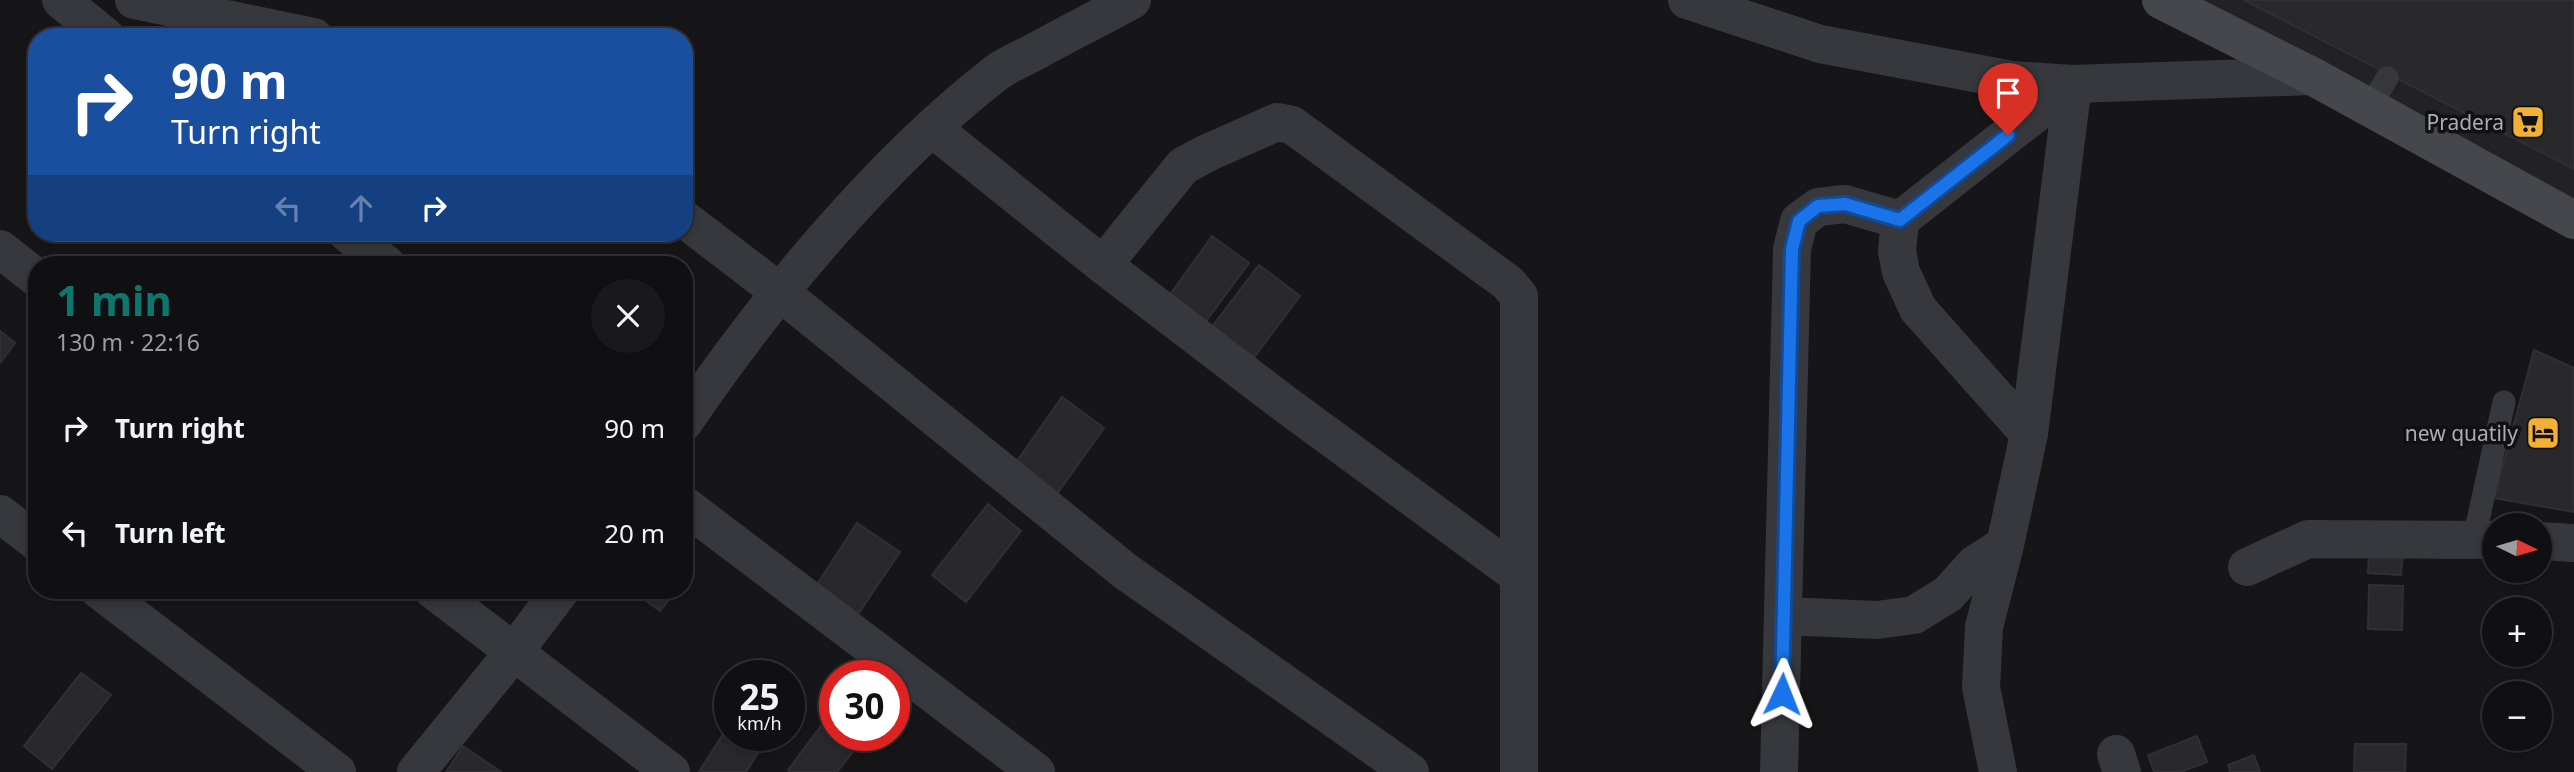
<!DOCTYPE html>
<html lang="en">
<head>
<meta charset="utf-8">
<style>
  :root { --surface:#101012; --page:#19191b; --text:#f1f3f6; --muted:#9c9d9f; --line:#303032; --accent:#0f766e }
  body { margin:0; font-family:"Noto Sans",sans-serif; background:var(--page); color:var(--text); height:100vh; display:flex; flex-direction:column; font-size:26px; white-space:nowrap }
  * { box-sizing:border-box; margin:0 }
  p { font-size:23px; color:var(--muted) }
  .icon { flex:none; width:38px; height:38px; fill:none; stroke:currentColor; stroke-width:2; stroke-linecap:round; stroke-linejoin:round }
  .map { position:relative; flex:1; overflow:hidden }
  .panel { position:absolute; left:28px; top:256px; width:665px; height:343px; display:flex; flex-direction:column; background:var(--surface); border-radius:28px; box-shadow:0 4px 10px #0003,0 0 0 2px var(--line) }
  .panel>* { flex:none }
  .guide { position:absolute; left:28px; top:28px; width:665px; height:214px; border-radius:28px; box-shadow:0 4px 10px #0003,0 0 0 2px var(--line); background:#1a4fa0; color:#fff; overflow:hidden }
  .needle { width:46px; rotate:95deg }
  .fabs { position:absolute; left:2482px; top:513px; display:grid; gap:14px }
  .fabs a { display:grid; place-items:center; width:70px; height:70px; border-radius:50%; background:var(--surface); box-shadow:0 4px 10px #0003,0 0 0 2px var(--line); font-size:35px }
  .speed { position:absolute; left:714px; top:660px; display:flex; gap:14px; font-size:35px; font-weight:700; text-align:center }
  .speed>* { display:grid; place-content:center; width:91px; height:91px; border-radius:50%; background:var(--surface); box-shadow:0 4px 10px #0003,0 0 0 2px var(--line); line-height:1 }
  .speed small { font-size:18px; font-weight:400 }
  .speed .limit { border:10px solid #d22; background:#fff; color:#111 }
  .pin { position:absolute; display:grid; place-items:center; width:60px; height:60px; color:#fff; margin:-72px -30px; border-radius:50% 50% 50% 0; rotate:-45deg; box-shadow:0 0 7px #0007 }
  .pin .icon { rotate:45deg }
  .me { position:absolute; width:77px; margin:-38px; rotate:2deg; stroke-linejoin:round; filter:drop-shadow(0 0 5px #0008) }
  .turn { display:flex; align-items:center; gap:24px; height:147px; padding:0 28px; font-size:32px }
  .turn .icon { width:91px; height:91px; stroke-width:2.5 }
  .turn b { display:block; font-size:49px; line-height:60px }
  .lanes { display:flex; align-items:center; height:66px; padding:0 28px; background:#0003; justify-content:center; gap:35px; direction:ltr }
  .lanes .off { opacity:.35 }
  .round { display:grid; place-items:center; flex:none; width:74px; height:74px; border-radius:37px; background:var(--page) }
  .overview { display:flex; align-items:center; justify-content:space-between; height:119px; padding:0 28px }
  h1 { font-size:42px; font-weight:700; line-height:52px; color:var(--accent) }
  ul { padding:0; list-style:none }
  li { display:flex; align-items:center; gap:21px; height:105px; padding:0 28px }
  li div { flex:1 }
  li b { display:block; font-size:26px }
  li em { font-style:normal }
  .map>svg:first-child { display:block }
  .built { fill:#222225 }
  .building { fill:#29292c; stroke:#303034; stroke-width:2 }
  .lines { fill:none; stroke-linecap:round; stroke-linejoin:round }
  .lane { stroke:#37383d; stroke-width:23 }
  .street { stroke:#37383d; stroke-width:38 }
  .secondary { stroke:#45474d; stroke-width:38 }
  .route-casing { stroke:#114b97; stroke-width:18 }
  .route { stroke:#1a73e8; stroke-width:12 }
  .labels { text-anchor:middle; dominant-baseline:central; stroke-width:7; stroke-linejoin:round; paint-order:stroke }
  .poi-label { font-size:21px; fill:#a8adb8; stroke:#111113; text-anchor:end }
</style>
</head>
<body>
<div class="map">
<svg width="2574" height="772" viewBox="0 0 2574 772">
  <rect width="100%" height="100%" fill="#161618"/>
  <path class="built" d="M 2163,0 L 2574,0 L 2574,216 Z"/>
  <path class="building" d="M 2244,0 L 2574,0 L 2574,169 Z
    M 1212,236 L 1249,263 L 1198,332 L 1162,306 Z
    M 1259,265 L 1300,296 L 1249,364 L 1208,332 Z
    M 0,331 L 15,343 L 0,363 Z
    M 2534,350 L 2574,368 L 2574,512 L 2494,498 Z
    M 1062,397 L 1104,428 L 1054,498 L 1012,468 Z
    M 988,504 L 1021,531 L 966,602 L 932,575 Z
    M 857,523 L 900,552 L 854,620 L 812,592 Z
    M 2369,552 L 2403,554 L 2401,575 L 2368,573 Z
    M 2369,585 L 2403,586 L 2402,630 L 2368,629 Z
    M 631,590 L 677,590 L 660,611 Z
    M 81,673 L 111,695 L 52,769 L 24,746 Z
    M 829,715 L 835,719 L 835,735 L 855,735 L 862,740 L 837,772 L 790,772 L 788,770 Z
    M 727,728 L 730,735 L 737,735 L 760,750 L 746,772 L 699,772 Z
    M 2197,736 L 2207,762 L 2181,772 L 2154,772 L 2148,755 Z
    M 2355,744 L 2406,744 L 2405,772 L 2354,772 Z
    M 463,746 L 501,772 L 446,772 Z
    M 2254,755 L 2260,772 L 2230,772 L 2228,765 Z"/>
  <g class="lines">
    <path class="lane" d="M 2370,107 L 2387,78
      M 2474,539 L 2504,402"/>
    <path class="street" d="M 61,0 L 106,37
      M 134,0 L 314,37
      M 1687,0 L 1820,44 L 2012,80 L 2073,84 L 2312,76
      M 932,128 L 1103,265 L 1285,404 L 1518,575
      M 684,219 L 781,293 L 1125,571 L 1410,772
      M 347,233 L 386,264
      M 0,249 L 37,278
      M 1103,265 L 1183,166 L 1207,153 L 1277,122 L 1292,125 L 1508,283 L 1519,296 L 1519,772
      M 684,422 C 767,300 880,163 996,73 C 1008,64 1024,58 1038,50 C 1069,33 1101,17 1132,0
      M 2029,434 L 1918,309 L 1901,272 L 1897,251 L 1900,220 L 2073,84
      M 684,505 L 1036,772
      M 0,514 L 37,542
      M 2539,541 L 2574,543
      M 2247,567 L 2308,539 L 2494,540
      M 99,590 L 337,772
      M 433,590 L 671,772
      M 1784,616 L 1877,620 L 1914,615 L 1948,594 L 1975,564 L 2005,545
      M 2116,754 L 2122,772
      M 416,772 L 513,653 L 561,590
      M 1779,772 L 1792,249 L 1799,221 L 1818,207 L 1845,204 L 1900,220
      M 1998,772 L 1981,687 L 1984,627 L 2005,545 L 2029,434 L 2073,84"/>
    <path class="secondary" d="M 2161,0 L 2312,76 L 2574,220"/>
  </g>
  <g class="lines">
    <defs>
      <path id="route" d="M 1782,694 L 1792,249 L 1799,221 L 1818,206 L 1845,204 L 1900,220 L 2008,135"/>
    </defs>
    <use href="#route" class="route-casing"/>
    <use href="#route" class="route"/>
  </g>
  <defs>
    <symbol id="supermarket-square" viewBox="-11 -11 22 22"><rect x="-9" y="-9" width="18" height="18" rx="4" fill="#f2b134" stroke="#111113"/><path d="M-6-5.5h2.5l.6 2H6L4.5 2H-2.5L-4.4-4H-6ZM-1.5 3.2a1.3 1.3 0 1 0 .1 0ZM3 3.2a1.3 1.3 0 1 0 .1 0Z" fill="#111"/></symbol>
    <symbol id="hotel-square" viewBox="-11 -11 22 22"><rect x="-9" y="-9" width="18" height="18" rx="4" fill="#f2b134" stroke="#111113"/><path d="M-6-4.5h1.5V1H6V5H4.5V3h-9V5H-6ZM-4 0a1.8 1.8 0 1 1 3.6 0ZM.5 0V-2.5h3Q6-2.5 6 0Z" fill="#111"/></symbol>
  </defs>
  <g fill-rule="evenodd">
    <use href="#supermarket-square" x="2509" y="103" width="38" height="38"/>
    <use href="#hotel-square" x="2524" y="414" width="38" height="38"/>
  </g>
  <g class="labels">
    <g class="poi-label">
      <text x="2504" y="122">Pradera</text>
      <text x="2518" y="433">new quatily</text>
    </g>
  </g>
</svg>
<div class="fabs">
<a><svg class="needle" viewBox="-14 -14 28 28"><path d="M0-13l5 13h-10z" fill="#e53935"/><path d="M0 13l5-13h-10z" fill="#9c9d9f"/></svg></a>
<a>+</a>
<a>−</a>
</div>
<div class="speed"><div>25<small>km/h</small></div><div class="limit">30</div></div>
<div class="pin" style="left:2008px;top:135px;background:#d93025"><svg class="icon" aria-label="arrive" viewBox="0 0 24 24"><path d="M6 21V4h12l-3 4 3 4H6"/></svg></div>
<svg class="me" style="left:1782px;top:694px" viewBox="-20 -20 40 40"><path d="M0-17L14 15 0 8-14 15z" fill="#1a73e8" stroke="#fff" stroke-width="4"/></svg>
<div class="guide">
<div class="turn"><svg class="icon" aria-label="right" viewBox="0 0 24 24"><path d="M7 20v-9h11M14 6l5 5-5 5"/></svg><div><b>90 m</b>Turn right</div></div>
<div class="lanes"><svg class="icon off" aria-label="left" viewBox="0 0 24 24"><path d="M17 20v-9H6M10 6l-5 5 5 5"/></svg><svg class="icon off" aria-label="ahead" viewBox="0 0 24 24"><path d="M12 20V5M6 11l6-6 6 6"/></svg><svg class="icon" aria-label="right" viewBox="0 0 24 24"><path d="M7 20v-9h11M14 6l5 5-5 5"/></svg></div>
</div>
<section class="panel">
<div class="overview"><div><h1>1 min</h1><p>130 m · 22:16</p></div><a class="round"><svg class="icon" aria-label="close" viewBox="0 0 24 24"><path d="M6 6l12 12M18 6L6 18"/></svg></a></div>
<ul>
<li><svg class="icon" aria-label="right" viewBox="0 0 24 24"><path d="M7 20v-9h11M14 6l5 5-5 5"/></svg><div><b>Turn right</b></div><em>90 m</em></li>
<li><svg class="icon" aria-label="left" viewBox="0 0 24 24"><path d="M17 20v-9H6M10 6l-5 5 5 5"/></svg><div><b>Turn left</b></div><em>20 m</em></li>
</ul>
</section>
</div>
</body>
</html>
